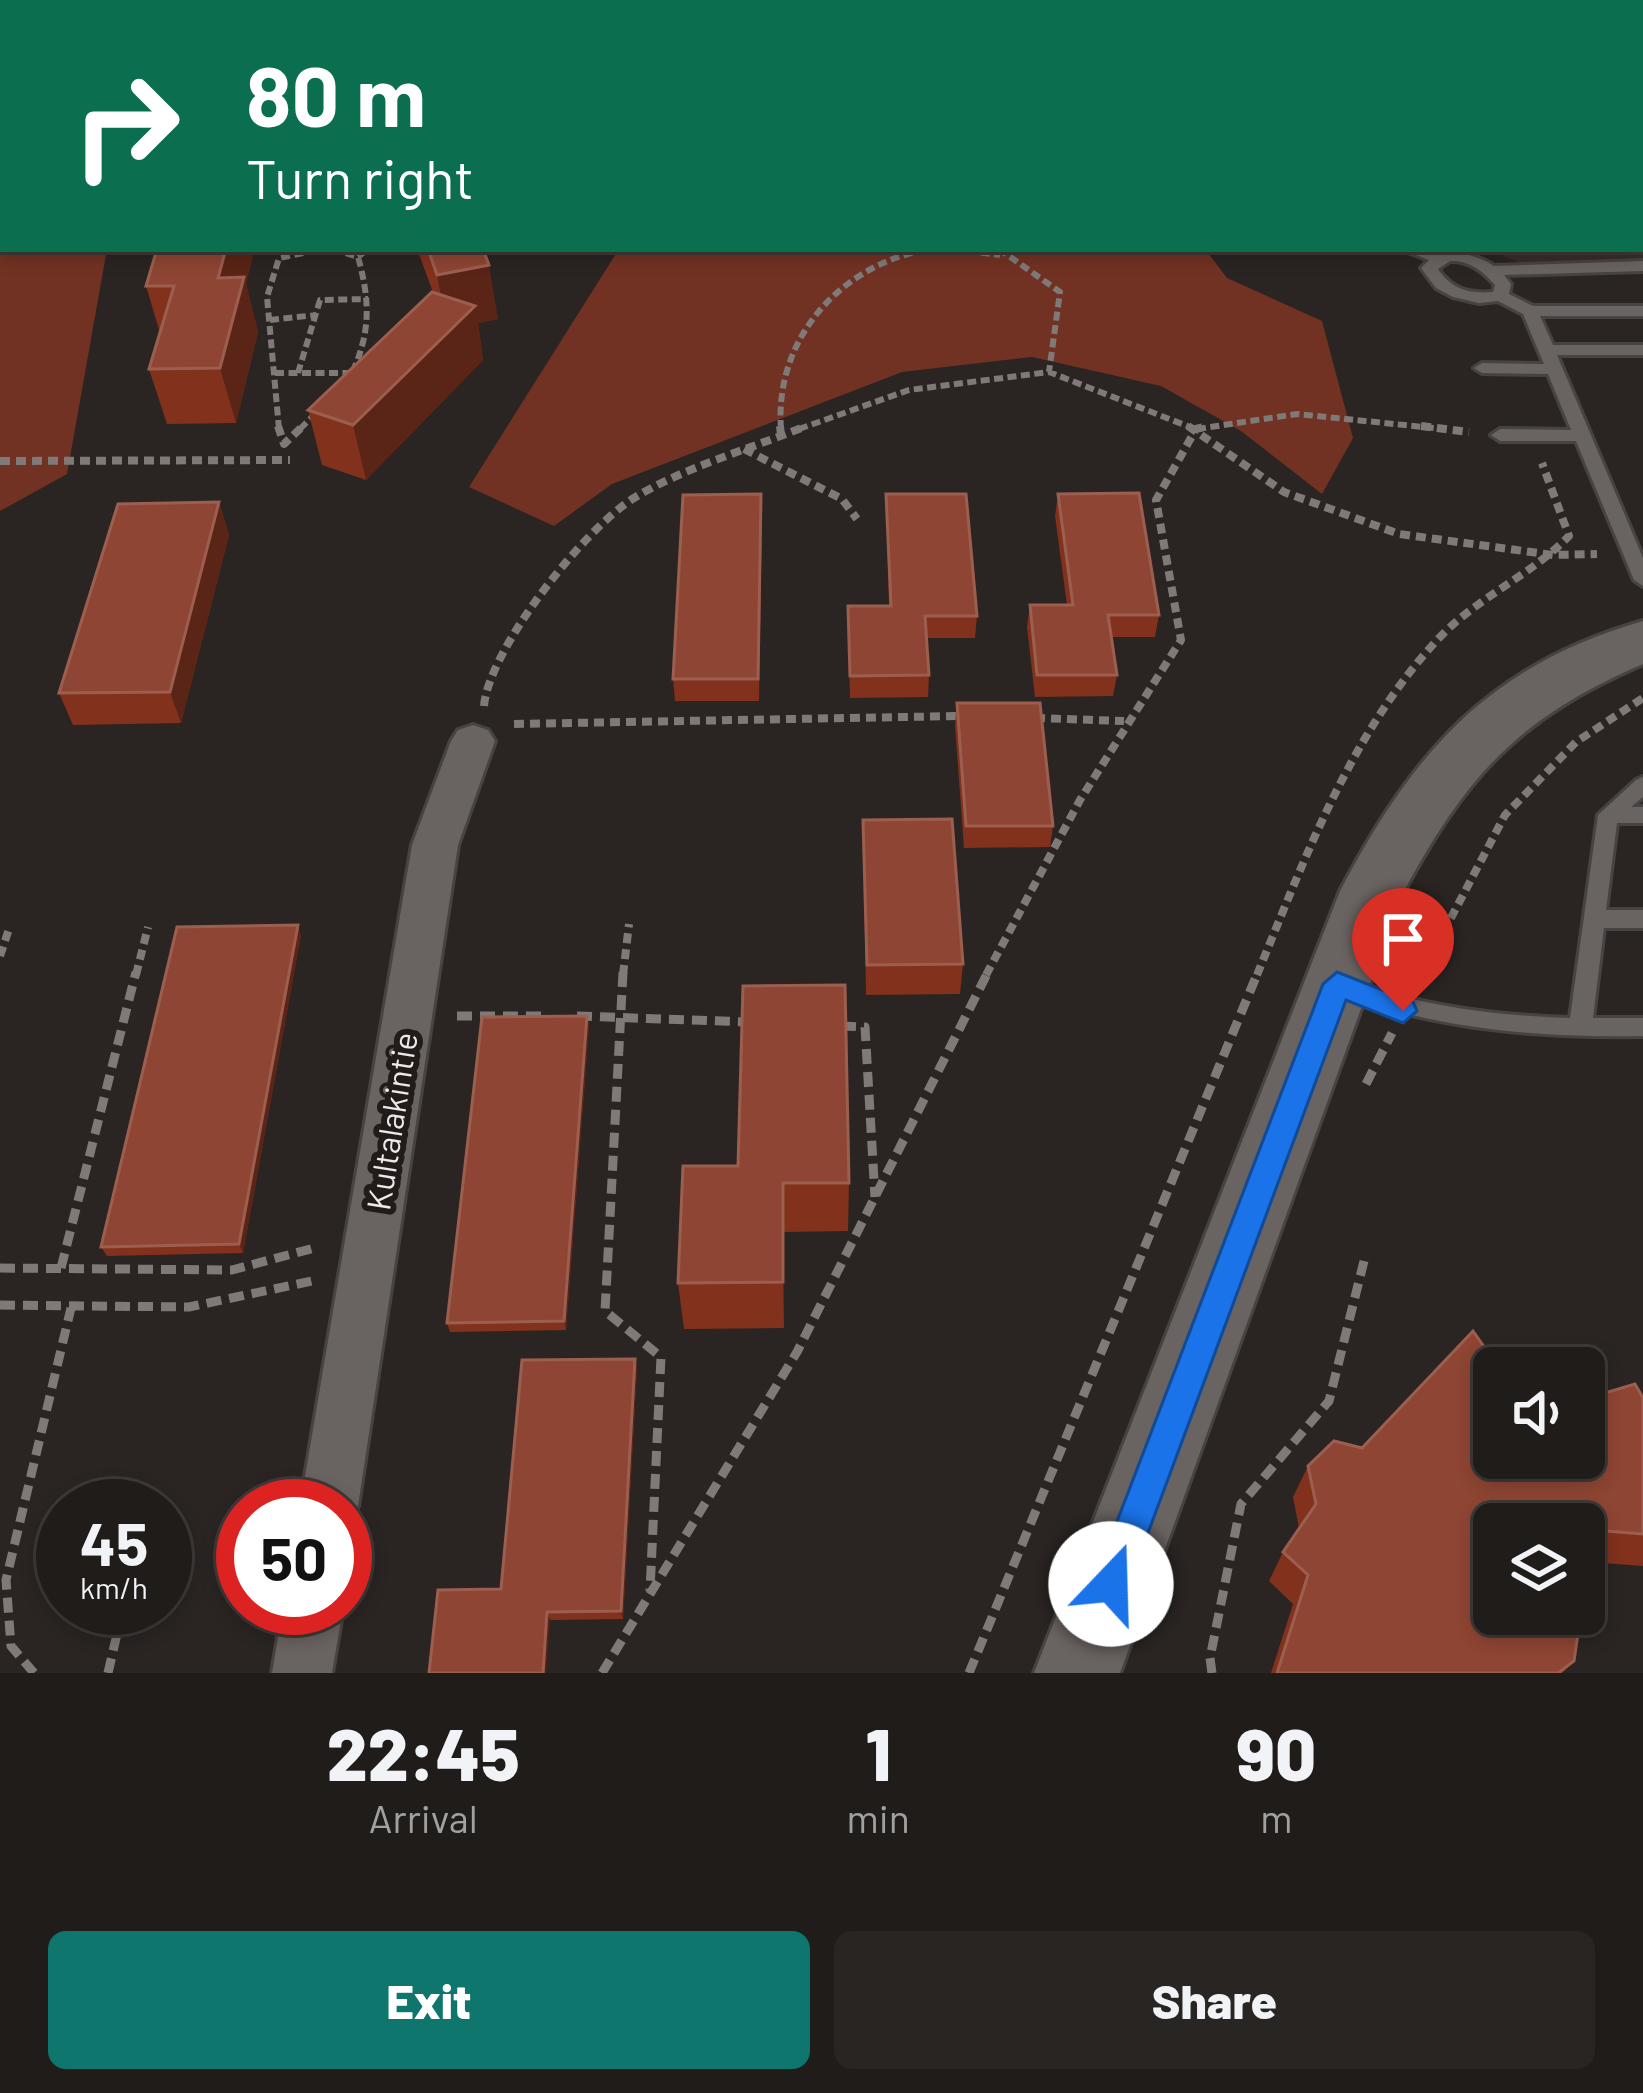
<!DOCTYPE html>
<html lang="en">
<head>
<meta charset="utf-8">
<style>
  :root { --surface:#201c1a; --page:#282523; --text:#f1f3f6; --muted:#a2a1a2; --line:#3d3a39; --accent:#0f766e }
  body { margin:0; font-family:Barlow,sans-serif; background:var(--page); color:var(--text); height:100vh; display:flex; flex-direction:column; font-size:45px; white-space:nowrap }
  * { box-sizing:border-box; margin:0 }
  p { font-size:39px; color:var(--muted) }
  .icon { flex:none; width:66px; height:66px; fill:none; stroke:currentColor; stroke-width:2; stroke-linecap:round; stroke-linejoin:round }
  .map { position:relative; height:1673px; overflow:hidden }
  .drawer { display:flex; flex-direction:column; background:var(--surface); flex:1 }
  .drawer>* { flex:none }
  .banner { position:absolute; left:0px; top:0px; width:1644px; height:252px; box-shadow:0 6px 18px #0003,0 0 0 3px var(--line); background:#0b6e4f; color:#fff; overflow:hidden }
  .fabs { position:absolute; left:1473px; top:1347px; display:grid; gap:24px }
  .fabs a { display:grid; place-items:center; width:132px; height:132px; border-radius:18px; background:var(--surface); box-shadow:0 6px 18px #0003,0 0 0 3px var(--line); font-size:60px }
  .speed { position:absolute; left:36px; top:1479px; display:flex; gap:24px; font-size:60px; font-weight:700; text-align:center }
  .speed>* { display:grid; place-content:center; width:156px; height:156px; border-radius:50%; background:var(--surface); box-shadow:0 6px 18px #0003,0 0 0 3px var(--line); line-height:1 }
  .speed small { font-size:30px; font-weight:400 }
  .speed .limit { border:18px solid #d22; background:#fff; color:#111 }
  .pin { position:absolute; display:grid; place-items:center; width:102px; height:102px; color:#fff; margin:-123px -51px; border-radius:50% 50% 50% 0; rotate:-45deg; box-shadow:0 0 12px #0007 }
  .pin .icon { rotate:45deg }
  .me { position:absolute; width:132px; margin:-66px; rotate:21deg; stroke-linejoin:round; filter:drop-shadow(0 0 9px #0008) }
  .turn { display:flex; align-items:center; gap:42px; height:252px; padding:0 48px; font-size:54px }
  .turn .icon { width:156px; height:156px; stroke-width:2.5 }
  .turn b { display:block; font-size:84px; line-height:102px }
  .eta { display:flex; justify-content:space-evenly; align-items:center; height:204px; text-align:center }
  .eta b { font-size:72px; font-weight:800; line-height:84px }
  .cta { display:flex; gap:24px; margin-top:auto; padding:24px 48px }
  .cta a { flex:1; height:138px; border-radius:18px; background:var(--accent); color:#fff; font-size:48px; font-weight:800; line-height:138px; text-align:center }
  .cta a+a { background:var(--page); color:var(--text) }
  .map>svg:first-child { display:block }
  .built { fill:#392d2a }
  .green { fill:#723223 }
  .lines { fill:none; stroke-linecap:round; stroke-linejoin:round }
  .service-casing { stroke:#474342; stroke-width:6 }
  .minor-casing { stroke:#474342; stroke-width:6 }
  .secondary-casing { stroke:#474342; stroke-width:6 }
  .path-far2 { stroke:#7f7a78; stroke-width:6; stroke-dasharray:9 4.5; stroke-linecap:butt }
  .path-far1 { stroke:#7f7a78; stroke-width:8; stroke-dasharray:10 6; stroke-linecap:butt }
  .path { stroke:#7f7a78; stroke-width:9; stroke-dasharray:15 8; stroke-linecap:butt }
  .service { fill:#696361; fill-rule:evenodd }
  .minor { fill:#696361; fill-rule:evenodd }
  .secondary { fill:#696361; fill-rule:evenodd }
  .wall { fill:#82311d }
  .shaded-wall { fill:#5a2416 }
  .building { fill:#8e4533; stroke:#9c5e4f; stroke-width:3 }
  .route { fill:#1a73e8; stroke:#114b97; stroke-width:3 }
  .labels { text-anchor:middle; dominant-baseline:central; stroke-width:12; stroke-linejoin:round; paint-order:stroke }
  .street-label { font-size:33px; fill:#ede9e8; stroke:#211b1a }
</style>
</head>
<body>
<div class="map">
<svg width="1643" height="1673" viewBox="0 0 1643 1673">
  <rect width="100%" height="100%" fill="#2a2523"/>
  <path class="built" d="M 1257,0 L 1643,0 L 1643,261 L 1525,265 L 1487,249 L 1641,249 L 1641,3 Z"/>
  <path class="green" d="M 0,0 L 1132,0 L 3,3 L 3,249 L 107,249 L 67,474 L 0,511 Z
    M 619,249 L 1205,249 L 1227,278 L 1322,321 L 1353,438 L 1322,494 L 1241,431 L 1161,386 L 1032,357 L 902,372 L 612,484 L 554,526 L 469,487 Z"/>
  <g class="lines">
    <defs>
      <path id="service" d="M 1400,249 C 1431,249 1469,249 1494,266 L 1643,261 L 1643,271 L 1504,275 L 1511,284 L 1509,294 L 1533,306 L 1643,306 L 1643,316 L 1540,316 L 1553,345 L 1643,345 L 1643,355 L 1557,355 L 1643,558 L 1643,586 L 1634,580 L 1576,441 L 1500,441 L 1491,435 L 1500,429 L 1571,430 L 1548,374 L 1482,373 L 1474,368 L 1482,363 L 1544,364 L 1523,314 L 1498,301 L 1479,303 L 1453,297 L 1436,288 L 1421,268 L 1429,260 ZM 1450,261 C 1469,260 1483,271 1495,285 L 1493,292 C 1469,294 1451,289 1438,269 Z
        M 1643,777 L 1643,797 L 1631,807 L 1643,807 L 1643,823 L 1617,823 L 1606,910 L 1643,910 L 1643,928 L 1604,928 L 1593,1018 L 1643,1018 L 1643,1036 C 1537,1038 1436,1029 1335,992 L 1332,986 L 1335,980 C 1351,976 1365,985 1380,990 C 1442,1009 1506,1016 1570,1018 L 1598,815 L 1636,780 Z"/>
      <path id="minor" d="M 473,725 L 488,730 L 495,741 L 458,845 L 358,1506 L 345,1528 L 345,1506 L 300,1506 L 412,845 L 451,741 L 458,730 Z
        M 283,1608 L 343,1608 L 332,1673 L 272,1673 Z"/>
      <path id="secondary" d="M 1643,621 L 1643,664 C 1518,718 1466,776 1403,893 L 1120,1673 L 1034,1673 L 1340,891 C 1413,753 1487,666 1643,621 Z"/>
    </defs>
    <use href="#service" class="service-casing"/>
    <use href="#minor" class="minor-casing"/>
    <use href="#secondary" class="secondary-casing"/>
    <path class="path-far2" d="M 397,0 L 408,3
      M 757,1 L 764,3
      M 120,3 L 128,0
      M 333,249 L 358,257 C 370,300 371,332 352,373
      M 954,249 L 1000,255
      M 999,249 L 1060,292 L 1049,372
      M 358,257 L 368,249
      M 270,320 L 316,315
      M 275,373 L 351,373
      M 298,373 L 320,300 L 368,299
      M 279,429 L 267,297 L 279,258 L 322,249
      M 300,429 L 314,415
      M 781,429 C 774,337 843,263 930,249
      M 799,429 L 909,390 L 1049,372 L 1195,429
      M 1197,429 L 1297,414 L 1443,429"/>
    <path class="path-far1" d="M 278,426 L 284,444 L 303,426
      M 780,426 L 781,435
      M 1188,426 L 1284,492 L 1399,534 L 1553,555 L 1597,554
      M 1421,426 L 1469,432
      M 744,449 L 842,499 L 857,519
      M 0,461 L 290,460
      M 484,706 C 489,649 584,529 634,498 C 682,468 753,448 806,426
      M 1035,718 L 1124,721
      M 514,724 L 960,716
      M 0,956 L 10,926
      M 136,975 L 148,927
      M 623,975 L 629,924
      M 986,975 L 1080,800 L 1181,640 L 1156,500 L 1196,429 L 1208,426
      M 1257,975 C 1305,858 1351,732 1439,638 C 1478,597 1530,576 1569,536 L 1542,463
      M 1421,975 L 1505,815 L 1576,742 L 1643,698"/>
    <path class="path" d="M 623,972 L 605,1311 L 661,1357 L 650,1591
      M 1420,977 L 1422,972
      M 457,1016 L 544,1016
      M 577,1016 L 748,1022
      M 841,1026 L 865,1027 L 875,1197
      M 1366,1084 L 1392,1033
      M 0,1268 L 232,1270 L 318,1247
      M 61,1268 L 136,972
      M 0,1305 L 189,1307 L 312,1281
      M 34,1673 L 11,1646 L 6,1580 L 71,1308
      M 108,1673 L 123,1608
      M 602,1673 L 797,1352 L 988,972
      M 969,1673 L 1258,972
      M 1212,1673 L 1210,1658 L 1241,1504 L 1329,1401 L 1365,1257"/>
    <use href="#service" class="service"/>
    <use href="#minor" class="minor"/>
    <use href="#secondary" class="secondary"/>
  </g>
  <path class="wall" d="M 1641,27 L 1643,27 L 1643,238 L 1641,238 Z
    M 417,249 L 483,249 L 498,319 L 478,323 L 483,360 L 366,480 L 322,465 L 308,410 L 433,292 Z
    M 246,284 L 258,332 L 236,423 L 167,424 L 149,369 L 160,333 L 146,286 Z
    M 886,494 L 977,616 L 975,638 L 927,638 L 929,675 L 928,697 L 850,698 L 848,628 L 889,606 Z
    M 1058,494 L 1159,615 L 1155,637 L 1111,637 L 1117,675 L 1113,696 L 1035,697 L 1027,627 L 1030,605 L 1067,605 L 1055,516 Z
    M 219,502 L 229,535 L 181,723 L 73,725 L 59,693 Z
    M 762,517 L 759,701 L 675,701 L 673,679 Z
    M 957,703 L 1053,826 L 1050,847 L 964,848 L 955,725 Z
    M 863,820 L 963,964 L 960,994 L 866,995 Z
    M 301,935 L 243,1253 L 107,1256 L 101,1247 Z
    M 587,1016 L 589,1026 L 566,1330 L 450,1332 L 447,1323 Z
    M 683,1166 L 849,1183 L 848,1231 L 784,1232 L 784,1328 L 684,1329 L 678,1283 Z
    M 635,1359 L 637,1368 L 623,1619 L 550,1620 L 501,1589 Z
    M 1643,1398 L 1643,1566 L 1589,1562 L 1574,1661 L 1562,1673 L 1271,1673 L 1293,1604 L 1269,1581 L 1283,1552 L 1299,1528 L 1293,1497 L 1308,1466 L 1362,1448 L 1494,1458 Z"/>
  <path class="shaded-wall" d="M 226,249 L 255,249 L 246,284 L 258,332 L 236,423 L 220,368 L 218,278 Z
    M 489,265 L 498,319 L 478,323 L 483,360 L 366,480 L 353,425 L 447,330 L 437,275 Z
    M 219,502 L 229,535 L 181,723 L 170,692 Z
    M 298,925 L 301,935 L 243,1253 L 239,1244 Z
    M 587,1016 L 589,1026 L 566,1330 L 564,1321 Z
    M 783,1183 L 784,1232 L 784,1328 L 783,1282 Z
    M 635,1359 L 637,1368 L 623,1619 L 621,1611 Z
    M 547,1612 L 550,1620 L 546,1673 L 543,1673 Z"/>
  <path class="building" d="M 1420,0 L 1599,0 L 1600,3 L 1421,3 Z
    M 1641,27 L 1643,27 L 1643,191 L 1641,191 Z
    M 157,249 L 226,249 L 218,278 L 244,277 L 220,368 L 149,369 L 174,286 L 146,286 Z
    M 428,249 L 483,249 L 489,265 L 437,275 Z
    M 432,292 L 475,306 L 353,425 L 308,410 Z
    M 1139,493 L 1159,615 L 1108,615 L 1117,675 L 1037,675 L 1030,605 L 1073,605 L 1058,494 Z
    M 761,494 L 758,679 L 673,679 L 683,495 Z
    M 886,494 L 966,494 L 977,616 L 925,616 L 929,675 L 850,676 L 848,606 L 891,606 Z
    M 219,502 L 170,692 L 59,693 L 118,504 Z
    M 957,703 L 1040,703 L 1053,826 L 966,826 Z
    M 952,819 L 963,964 L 867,965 L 863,820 Z
    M 298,925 L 239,1244 L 101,1247 L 177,927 Z
    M 845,985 L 849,1183 L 783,1183 L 783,1282 L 678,1283 L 683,1166 L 738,1166 L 743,986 Z
    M 587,1016 L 564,1321 L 447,1323 L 482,1017 Z
    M 1473,1331 L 1499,1368 L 1494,1368 L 1494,1458 L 1584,1458 L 1584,1399 L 1635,1384 L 1643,1398 L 1643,1534 L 1594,1530 L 1584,1595 L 1584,1524 L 1494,1524 L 1494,1614 L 1581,1614 L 1574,1661 L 1558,1673 L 1277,1673 L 1308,1575 L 1283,1552 L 1316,1504 L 1308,1466 L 1334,1441 L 1362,1448 Z
    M 635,1359 L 621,1611 L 547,1612 L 543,1673 L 429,1673 L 438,1590 L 501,1589 L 522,1360 Z"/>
  <path class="route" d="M 1337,972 L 1413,1002 L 1417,1011 L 1403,1023 L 1346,1000 L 1129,1584 L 1124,1597 L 1111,1602 L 1098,1597 L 1093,1584 L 1323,984 Z"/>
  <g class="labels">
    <g class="street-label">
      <text transform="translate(391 1121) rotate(-81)">Kultalakintie</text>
    </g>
  </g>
</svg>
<div class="fabs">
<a><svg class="icon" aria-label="sound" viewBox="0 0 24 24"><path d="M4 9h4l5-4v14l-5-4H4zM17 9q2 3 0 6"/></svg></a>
<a><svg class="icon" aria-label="layers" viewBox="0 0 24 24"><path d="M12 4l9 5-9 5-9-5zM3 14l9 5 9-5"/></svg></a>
</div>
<div class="speed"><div>45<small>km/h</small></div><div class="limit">50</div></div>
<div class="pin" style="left:1403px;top:1011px;background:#d93025"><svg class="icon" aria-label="arrive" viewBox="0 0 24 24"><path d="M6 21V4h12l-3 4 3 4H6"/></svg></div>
<svg class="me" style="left:1111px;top:1584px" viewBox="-20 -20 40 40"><circle r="19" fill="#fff"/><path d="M0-13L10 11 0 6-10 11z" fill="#1a73e8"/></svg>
<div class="banner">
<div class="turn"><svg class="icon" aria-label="right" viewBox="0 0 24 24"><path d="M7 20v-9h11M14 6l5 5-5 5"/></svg><div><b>80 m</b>Turn right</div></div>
</div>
</div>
<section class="drawer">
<div class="eta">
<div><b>22:45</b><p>Arrival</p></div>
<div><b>1</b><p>min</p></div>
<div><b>90</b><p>m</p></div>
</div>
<div class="cta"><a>Exit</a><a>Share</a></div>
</section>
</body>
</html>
